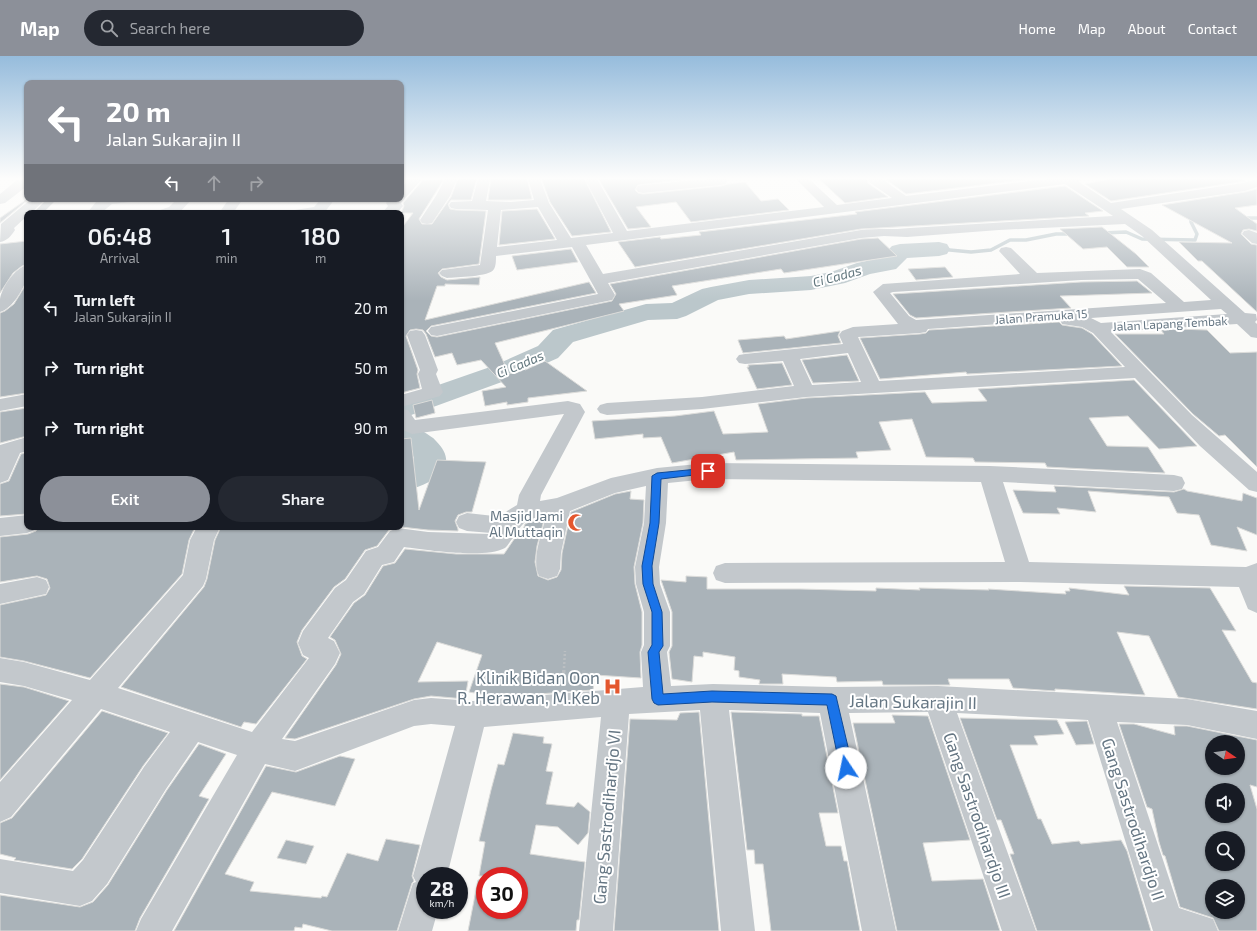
<!DOCTYPE html>
<html lang="en">
<head>
<meta charset="utf-8">
<style>
  :root { --surface:#171b24; --page:#242831; --text:#f1f3f6; --muted:#9ea1a6; --accent:#8c9099 }
  body { margin:0; font-family:"Exo 2",sans-serif; background:var(--page); color:var(--text); height:100vh; display:flex; flex-direction:column; font-size:15px; white-space:nowrap }
  * { box-sizing:border-box; margin:0 }
  p { font-size:13px; color:var(--muted) }
  .icon { flex:none; width:22px; height:22px; fill:none; stroke:currentColor; stroke-width:2; stroke-linecap:round; stroke-linejoin:round }
  .map { position:relative; flex:1; overflow:hidden }
  .sheet { position:absolute; left:24px; top:154px; width:380px; height:320px; display:flex; flex-direction:column; background:var(--surface); border-radius:8px; box-shadow:0 1px 3px #0004 }
  .sheet>* { flex:none }
  .top-card { position:absolute; left:24px; top:24px; width:380px; height:122px; border-radius:8px; box-shadow:0 1px 3px #0004; background:#8c9099; color:#fff; overflow:hidden }
  .needle { width:26px; rotate:103deg }
  .buttons { position:absolute; left:1205px; top:679px; display:grid; gap:8px }
  .buttons a { display:grid; place-items:center; width:40px; height:40px; border-radius:50%; background:var(--surface); box-shadow:0 1px 3px #0004; font-size:20px }
  .speed { position:absolute; left:416px; top:811px; display:flex; gap:8px; font-size:20px; font-weight:700; text-align:center }
  .speed>* { display:grid; place-content:center; width:52px; height:52px; border-radius:50%; background:var(--surface); box-shadow:0 1px 3px #0004; line-height:1 }
  .speed small { font-size:10px; font-weight:400 }
  .speed .limit { border:6px solid #d22; background:#fff; color:#111 }
  .pin { position:absolute; display:grid; place-items:center; width:34px; height:34px; color:#fff; margin:-17px; border-radius:8px; box-shadow:0 2px 6px #0006 }
  .me { position:absolute; width:44px; margin:-22px; rotate:349deg; stroke-linejoin:round; filter:drop-shadow(0 0 3px #0008) }
  .turn { display:flex; align-items:center; gap:14px; height:84px; padding:0 16px; font-size:18px }
  .turn .icon { width:52px; height:52px; stroke-width:2.5 }
  .turn b { display:block; font-size:28px; line-height:34px }
  .lanes { display:flex; align-items:center; height:38px; padding:0 16px; background:#0003; justify-content:center; gap:20px; direction:ltr }
  .lanes .off { opacity:.35 }
  .eta { display:flex; justify-content:space-evenly; align-items:center; height:68px; text-align:center }
  .eta b { font-size:24px; font-weight:600; line-height:28px }
  .cta { display:flex; gap:8px; margin-top:auto; padding:8px 16px }
  .cta a { flex:1; height:46px; border-radius:24px; background:var(--accent); color:#fff; font-size:16px; font-weight:600; line-height:46px; text-align:center }
  .cta a+a { background:var(--page); color:var(--text) }
  ul { padding:0; list-style:none }
  li { display:flex; align-items:center; gap:12px; height:60px; padding:0 16px }
  li div { flex:1 }
  li b { display:block; font-size:15px }
  li em { font-style:normal }
  header { display:flex; align-items:center; gap:24px; box-sizing:border-box; height:56px; padding:0 20px; background:var(--accent); color:#fff }
  header strong { font-size:19px }
  nav { display:flex; gap:22px; margin-inline-start:auto; font-size:14px }
  .search { width:280px; height:36px; background:var(--page); display:flex; align-items:center; gap:10px; box-sizing:border-box; padding:0 14px; border-radius:22px; color:var(--muted); font-size:15px }
  .map>svg:first-child { display:block }
  .lines { fill:none; stroke-linecap:round; stroke-linejoin:round }
  .stream { stroke:#bbc7cb; stroke-width:3.5 }
  .river { fill:#bbc7cb; fill-rule:evenodd }
  .building { fill:#aab3b9; stroke:#dcdcda; fill-rule:evenodd }
  .path-far1 { stroke:#bbbfc2; stroke-width:2.5; stroke-dasharray:2 2; stroke-linecap:butt }
  .path { stroke:#bbbfc2; stroke-width:3.5; stroke-dasharray:3 3; stroke-linecap:butt }
  .minor { fill:#c3c8cc; fill-rule:evenodd }
  .route { fill:#1a73e8; stroke:#114b97 }
  .labels { text-anchor:middle; dominant-baseline:central; stroke-width:4; stroke-linejoin:round; paint-order:stroke }
  .far-street-label { font-size:12px; fill:#657683; stroke:#fff }
  .far-water-label { font-size:13px; font-style:italic; fill:#60757c; stroke:#fff }
  .poi-label { font-size:14px; fill:#657683; stroke:#fff; text-anchor:end }
  .near-poi-label { font-size:17px; fill:#657683; stroke:#fff; text-anchor:end }
  .near-street-label { font-size:17px; fill:#657683; stroke:#fff }
</style>
</head>
<body>
<header>
<strong>Map</strong>
<div class="search"><svg class="icon" aria-label="search" viewBox="0 0 24 24"><circle cx="10" cy="10" r="6"/><path d="M15 15l6 6"/></svg>Search here</div>
<nav><a>Home</a><a>Map</a><a>About</a><a>Contact</a></nav>
</header>
<div class="map">
<svg width="1257" height="875" viewBox="0 0 1257 875">
  <rect width="100%" height="100%" fill="#fafaf8"/>
  <g class="lines">
    <path class="stream" d="M 1243,162 L 1257,162
      M 1102,177 L 1126,176 L 1142,183 L 1195,184 L 1197,178 L 1191,166 L 1191,159
      M 939,193 L 971,196 L 991,194 L 1010,184 L 1026,184 L 1056,178 L 1072,178"/>
    <path class="river" d="M 939,186 L 947,188 L 950,193 L 947,198 L 939,200 L 907,202 L 896,213 L 870,218 L 845,227 L 811,234 L 749,238 L 718,244 L 686,260 L 677,263 L 648,264 L 573,286 L 558,302 L 513,322 L 403,362 C 414,365 415,369 424,376 C 428,379 433,381 436,385 C 465,414 425,431 401,436 L 401,412 L 414,405 L 414,401 L 401,391 L 401,342 L 493,310 L 538,290 L 553,274 L 646,248 L 672,247 L 702,233 L 711,231 L 749,224 L 811,220 L 831,216 L 857,207 L 880,202 L 892,190 L 900,188 Z"/>
  </g>
  <path class="building" d="M 458,122 L 477,122 L 471,144 L 451,144 L 448,148 L 450,153 L 456,154 L 486,155 L 479,208 L 442,213 L 438,217 L 441,221 L 447,224 L 480,221 L 479,229 L 445,228 L 445,230 L 437,230 L 425,264 L 589,226 L 596,237 L 431,270 L 426,275 L 431,280 L 437,281 L 612,245 L 616,238 L 610,228 L 861,183 L 878,182 L 897,200 L 784,217 L 781,213 L 672,230 L 677,239 L 619,248 L 624,255 L 495,287 L 509,318 L 523,312 L 525,314 L 545,305 L 587,335 L 528,342 L 528,346 L 507,349 L 507,346 L 485,350 L 482,335 L 506,331 L 481,304 L 457,309 L 452,297 L 435,301 L 426,278 L 423,274 L 416,273 L 410,274 L 406,280 L 418,314 L 417,318 L 420,332 L 401,337 L 401,173 L 413,157 L 401,157 L 404,150 L 403,147 L 423,124 L 444,123 L 419,163 L 422,168 L 432,168 L 451,141 Z
    M 491,122 L 527,122 L 532,143 L 511,144 L 488,144 Z
    M 541,122 L 584,122 L 611,176 L 572,180 L 550,146 Z
    M 598,122 L 697,122 L 638,129 L 635,134 L 638,137 L 643,138 L 721,130 L 728,128 L 745,126 L 761,145 L 778,143 L 789,154 L 691,166 L 676,146 L 636,151 L 651,171 L 628,173 Z
    M 818,122 L 867,122 L 868,127 L 888,141 L 845,147 Z
    M 884,122 L 1039,122 L 906,138 Z
    M 1113,122 L 1241,122 L 1246,125 L 1111,145 L 1085,128 Z
    M 1065,130 L 1103,155 L 1085,157 L 1089,160 L 861,173 L 635,211 L 618,186 L 660,181 L 661,183 L 701,179 L 699,176 L 857,158 L 855,156 Z
    M 1257,133 L 1257,149 L 1235,152 L 1257,168 L 1257,175 L 1249,173 L 1243,174 L 1241,178 L 1251,188 L 1257,189 L 1257,256 L 1202,205 L 1198,205 L 1179,186 L 1232,187 L 1162,149 L 1245,136 Z
    M 27,143 L 29,143 L 0,167 L 0,162 Z
    M 47,143 L 57,143 L 43,157 L 33,157 Z
    M 537,153 L 555,183 L 499,189 L 502,155 Z
    M 1102,171 L 1136,198 L 1149,211 L 1127,211 L 1107,191 L 1083,193 L 1060,173 Z
    M 27,185 L 27,208 L 22,210 L 13,217 L 0,237 L 0,188 Z
    M 571,193 L 578,206 L 517,214 L 512,200 Z
    M 945,211 L 953,221 L 916,224 L 908,213 Z
    M 1137,225 L 1152,237 L 1060,240 L 1071,252 L 916,262 L 910,259 L 893,238 L 1081,226 Z
    M 25,230 L 27,230 L 27,337 L 0,341 L 0,257 L 5,255 L 14,248 Z
    M 1059,266 L 1062,269 L 1082,272 L 1092,278 L 1122,310 L 967,318 L 966,316 L 880,323 L 860,282 L 920,278 L 926,277 L 929,274 Z
    M 1176,273 L 1207,274 L 1230,297 L 1257,296 L 1257,411 L 1225,379 L 1219,380 L 1193,358 L 1115,278 L 1164,278 L 1161,274 Z
    M 840,275 L 838,280 L 841,287 L 743,297 L 738,284 L 784,280 L 786,283 Z
    M 847,299 L 859,325 L 813,327 L 802,304 Z
    M 782,307 L 792,329 L 757,333 L 747,311 L 749,311 L 748,309 Z
    M 1134,324 L 1197,390 L 1159,393 L 1128,360 L 1089,362 L 1107,390 L 1148,391 L 1165,417 L 1047,411 L 1045,407 L 975,406 L 973,402 L 926,401 L 912,363 L 879,366 L 891,394 L 856,396 L 858,402 L 736,404 L 734,396 L 672,407 L 661,381 L 643,382 L 643,378 L 595,383 L 592,365 L 675,360 L 714,355 L 723,378 L 768,376 L 758,348 L 806,342 L 925,336 L 932,347 L 987,345 L 978,333 Z
    M 432,344 L 435,357 L 416,362 L 413,349 Z
    M 27,352 L 27,380 L 0,387 L 0,356 Z
    M 411,382 L 419,454 L 437,404 L 486,406 L 472,456 L 466,456 L 458,459 L 455,465 L 458,473 L 458,475 L 428,474 L 401,471 L 401,383 Z
    M 27,397 L 27,458 L 0,460 L 0,428 L 9,425 L 21,398 Z
    M 1054,430 L 1174,436 L 1184,433 L 1187,435 L 1242,445 L 1243,437 L 1257,442 L 1257,479 L 1237,471 L 1247,495 L 1211,489 L 1199,459 L 1177,457 L 1169,441 L 1088,435 L 1096,456 L 1057,452 L 1060,458 L 1023,457 L 1013,434 L 1056,436 Z
    M 631,435 L 630,443 L 644,444 L 643,467 L 634,511 L 635,528 L 642,556 L 642,589 L 640,596 L 641,622 L 595,619 L 593,634 L 498,641 L 469,636 L 482,599 L 437,586 L 418,626 L 468,625 L 465,643 L 431,640 L 414,643 L 295,683 L 285,682 L 336,609 L 341,598 L 335,584 L 330,581 L 354,547 L 365,539 L 383,510 L 395,507 L 405,493 L 456,498 L 504,498 L 521,473 L 523,474 L 525,468 L 534,464 L 544,464 L 537,490 L 535,506 L 538,520 L 548,524 L 557,521 L 561,514 L 562,497 L 571,456 L 615,438 Z
    M 38,471 L 195,471 L 189,484 L 182,518 L 90,622 L 24,605 L 0,601 L 0,549 L 46,539 L 50,532 L 47,523 L 37,520 L 0,526 L 0,481 L 28,478 L 36,475 Z
    M 221,471 L 396,471 L 389,474 L 377,490 L 365,494 L 345,523 L 334,531 L 302,574 L 297,586 L 302,600 L 307,603 L 256,668 L 244,666 L 241,671 L 121,631 L 204,531 L 207,523 L 215,484 Z
    M 686,520 L 707,521 L 707,533 L 800,533 L 876,535 L 876,532 L 920,534 L 919,532 L 989,534 L 988,533 L 1066,538 L 1065,535 L 1070,535 L 1069,532 L 1129,539 L 1124,530 L 1210,532 L 1236,575 L 1222,574 L 1252,626 L 1257,627 L 1257,653 L 1178,641 L 1149,580 L 1117,576 L 1145,639 L 1055,633 L 1055,635 L 1013,632 L 1009,623 L 948,623 L 950,629 L 883,629 L 882,625 L 837,626 L 836,621 L 782,618 L 783,628 L 759,628 L 760,624 L 739,621 L 739,615 L 734,614 L 735,601 L 703,596 L 703,601 L 694,600 L 692,626 L 672,623 L 669,596 L 672,590 L 672,556 L 661,524 L 686,526 Z
    M 0,628 L 24,631 L 69,645 L 0,724 Z
    M 102,655 L 168,677 L 143,710 L 82,803 L 72,813 L 14,804 L 16,802 L 0,798 L 0,767 L 12,762 Z
    M 699,656 L 719,875 L 614,875 L 630,663 L 677,664 L 680,657 Z
    M 731,656 L 802,658 L 802,660 L 819,660 L 838,757 L 819,757 L 826,790 L 841,790 L 844,805 L 847,805 L 860,875 L 771,875 L 763,808 L 755,808 L 754,794 L 747,794 Z
    M 892,659 L 928,660 L 970,784 L 923,787 L 932,825 L 983,823 L 1000,875 L 897,875 L 853,667 L 895,667 Z
    M 960,662 L 1057,664 L 1064,678 L 1034,680 L 1038,689 L 1010,689 L 1038,763 L 1041,763 L 1052,788 L 1079,785 L 1081,788 L 1121,784 L 1127,795 L 1151,875 L 1037,875 L 1010,798 L 1014,798 L 1001,764 L 997,764 Z
    M 1087,665 L 1094,688 L 1076,689 L 1065,666 Z
    M 1119,668 L 1134,668 L 1175,679 L 1174,670 L 1187,670 L 1257,684 L 1257,731 L 1250,729 L 1257,753 L 1257,875 L 1219,875 L 1213,862 L 1180,851 L 1165,800 L 1163,799 L 1159,786 L 1152,753 L 1147,751 ZM 1212,686 L 1238,686 L 1238,712 L 1212,712 ZM 1212,734 L 1238,734 L 1238,760 L 1212,760 ZM 1212,782 L 1238,782 L 1238,808 L 1212,808 ZM 1212,830 L 1238,830 L 1238,856 L 1212,856 Z
    M 513,677 L 544,681 L 543,687 L 552,688 L 546,715 L 553,716 L 546,748 L 574,751 L 578,746 L 590,756 L 588,777 L 578,789 L 558,771 L 536,769 L 530,798 L 585,806 L 579,864 L 577,864 L 576,875 L 468,875 L 478,824 L 485,824 L 485,854 L 519,854 L 519,820 L 479,820 L 485,786 L 479,785 L 491,734 L 498,708 L 504,709 Z
    M 199,688 L 226,698 L 199,740 L 209,743 L 140,862 L 135,875 L 0,875 L 0,839 L 80,851 L 93,846 L 108,829 L 167,734 Z
    M 340,700 L 355,703 L 335,750 L 272,736 L 225,818 L 254,826 L 250,835 L 321,842 L 322,840 L 327,841 L 347,797 L 378,805 L 386,783 L 420,789 L 412,820 L 414,825 L 412,827 L 397,875 L 332,875 L 303,868 L 302,872 L 295,871 L 294,875 L 174,875 L 266,710 L 296,716 Z
    M 286,784 L 314,790 L 306,808 L 277,802 Z"/>
  <g class="lines">
    <path class="path-far1" d="M 564,612 L 565,595"/>
    <path class="path" d="M 563,629 L 564,611"/>
    <path class="minor" d="M 22,123 L 27,125 L 27,130 L 5,147 L 0,148 L 0,138 L 17,124 Z
      M 406,123 L 422,123 L 401,147 L 403,150 L 397,157 L 382,157 L 388,150 L 386,147 L 389,143 L 401,143 L 401,132 L 407,125 Z
      M 445,123 L 457,123 L 450,140 L 432,167 L 427,168 L 422,167 L 420,164 L 436,140 Z
      M 478,123 L 490,123 L 486,145 L 511,146 L 534,144 L 528,123 L 540,123 L 549,147 L 571,182 L 613,177 L 585,123 L 597,123 L 627,175 L 824,151 L 796,123 L 809,123 L 837,149 L 892,142 L 869,126 L 868,123 L 882,123 L 906,140 L 1047,123 L 1080,123 L 1079,126 L 1111,147 L 1243,127 L 1257,123 L 1257,131 L 1245,135 L 1121,153 L 1152,174 L 1245,257 L 1256,258 L 1257,264 L 1255,266 L 1257,268 L 1257,282 L 1251,281 L 1237,268 L 1111,276 L 1192,359 L 1257,416 L 1257,436 L 1249,434 L 1200,390 L 1135,322 L 806,341 L 702,353 L 607,359 L 600,357 L 597,353 L 600,349 L 607,347 L 702,341 L 794,330 L 783,305 L 745,308 L 739,307 L 736,303 L 739,299 L 745,298 L 843,288 L 839,279 L 842,275 L 853,271 L 898,268 L 873,236 L 883,228 L 1020,218 L 999,195 L 1001,192 L 1006,191 L 1011,192 L 1037,217 L 1140,213 L 1151,217 L 1184,246 L 1211,244 L 1142,180 L 1125,168 L 999,174 L 907,181 L 884,180 L 861,182 L 608,227 L 615,239 L 612,244 L 437,280 L 431,279 L 428,275 L 431,271 L 437,270 L 598,238 L 572,191 L 496,200 C 496,204 496,210 494,213 C 490,221 456,221 447,222 L 442,220 L 439,217 L 442,214 L 480,209 L 488,154 L 456,153 L 451,152 L 449,149 L 451,146 L 472,145 ZM 1065,128 L 1113,160 C 1045,164 977,168 910,172 C 893,174 878,172 861,174 L 603,218 L 586,189 ZM 538,151 L 557,184 L 497,191 L 501,154 ZM 1138,223 L 1166,247 L 916,264 L 909,260 L 890,237 L 893,236 L 1081,224 ZM 1221,253 L 1227,258 L 1101,267 L 1091,262 ZM 1060,264 L 1062,268 L 1082,271 L 1093,277 L 1125,311 L 879,325 L 858,281 L 920,277 L 926,276 L 928,273 ZM 848,297 L 861,326 L 812,329 L 800,303 Z
      M 708,123 L 726,123 L 727,125 L 726,128 L 721,129 L 643,137 L 638,136 L 636,133 L 638,130 L 643,129 Z
      M 31,143 L 46,143 L 31,157 L 27,157 L 27,160 L 14,172 L 15,174 C 11,180 7,185 0,186 L 1,168 Z
      M 101,143 L 132,143 L 130,146 L 112,148 L 101,157 L 87,157 L 96,146 Z
      M 177,143 L 192,143 L 179,157 L 158,157 L 160,154 L 169,151 Z
      M 229,143 L 243,143 L 233,157 L 219,157 Z
      M 321,143 L 335,143 L 324,157 L 293,157 L 295,154 L 314,151 Z
      M 1249,174 L 1257,177 L 1257,188 L 1252,187 L 1242,178 L 1244,175 Z
      M 27,209 C 27,213 28,219 27,222 C 23,234 12,253 0,256 C 0,252 0,247 0,243 C 2,231 15,212 27,209 Z
      M 416,274 L 422,275 L 425,279 L 438,314 L 436,318 L 443,336 L 440,340 L 401,351 L 401,339 L 422,333 L 418,318 L 420,314 L 407,279 L 410,275 Z
      M 27,338 L 27,350 L 0,355 L 0,343 Z
      M 568,345 L 580,348 L 585,356 L 541,439 L 540,445 L 557,442 L 611,422 L 657,412 L 708,407 L 990,410 L 1174,419 L 1182,421 L 1185,427 L 1182,433 L 1174,435 L 1003,426 L 1029,506 L 1246,511 L 1257,507 L 1257,557 L 1248,553 L 1239,531 L 1020,526 L 725,527 L 716,524 L 713,517 L 716,510 L 725,507 L 1005,506 L 981,426 L 708,423 L 668,427 L 666,467 L 659,511 L 660,528 L 670,556 L 670,590 L 667,596 L 671,630 L 713,628 L 832,631 L 938,630 L 1187,643 L 1257,655 L 1257,683 L 1187,669 L 1117,666 L 1179,852 L 1213,863 L 1218,875 L 1153,875 L 1088,664 L 957,657 L 1036,875 L 1002,875 L 928,656 L 849,657 L 896,875 L 862,875 L 820,657 L 729,654 L 755,875 L 721,875 L 700,654 L 629,658 L 613,875 L 579,875 L 601,661 L 484,671 L 447,820 L 425,820 L 425,854 L 438,854 L 432,875 L 398,875 L 413,827 L 416,826 L 413,820 L 455,670 L 431,668 L 414,670 L 295,715 L 265,708 L 172,875 L 136,875 L 141,863 L 237,699 L 198,686 L 166,733 L 107,828 L 92,845 L 80,850 L 0,837 L 0,803 L 73,815 L 83,804 L 144,711 L 170,676 L 101,653 L 11,761 L 0,766 L 0,726 L 72,644 L 24,630 L 0,626 L 0,602 L 24,606 L 90,624 L 183,519 L 190,484 L 197,471 L 220,471 L 214,484 L 206,523 L 203,530 L 118,632 L 252,676 L 309,602 L 303,599 L 298,587 L 303,575 L 335,532 L 346,524 L 366,495 L 378,491 L 390,475 L 398,472 L 428,476 L 490,478 L 491,477 L 467,475 L 459,472 L 456,466 L 459,460 L 467,457 L 503,461 L 507,455 L 517,449 L 519,439 L 564,358 L 412,378 L 401,373 L 401,353 L 408,354 L 415,364 ZM 646,430 L 644,467 L 635,511 L 636,528 L 644,556 L 644,589 L 641,596 L 643,631 L 473,645 L 431,642 L 414,644 L 295,685 L 282,683 L 335,608 L 340,597 L 334,585 L 328,582 L 353,546 L 364,538 L 382,509 L 394,506 L 404,491 C 427,494 485,503 505,492 C 508,490 510,485 513,482 C 525,464 524,464 546,460 C 542,478 531,503 539,520 L 548,523 L 557,520 L 560,513 L 561,497 L 570,455 L 615,437 Z
      M 27,381 L 27,395 L 20,397 L 8,424 L 0,427 L 0,389 Z
      M 27,459 L 27,471 L 37,471 L 35,474 L 27,477 L 0,480 L 0,462 Z
      M 37,521 L 46,524 L 49,531 L 46,538 L 0,548 L 0,528 Z"/>
  </g>
  <linearGradient id="sky" x2="0" y2="1"><stop stop-color="#96bcdc"/><stop offset="0.5" stop-color="#fdfdfc"/><stop offset="1" stop-color="#fdfdfc" stop-opacity="0"/></linearGradient>
  <rect width="1257" height="245" fill="url(#sky)"/>
  <path class="route" d="M 708,412 L 711,413 L 712,415 L 711,417 L 661,423 L 659,467 L 652,510 L 653,528 L 662,556 L 663,590 L 659,596 L 663,638 L 712,635 L 832,638 L 836,640 L 853,712 L 851,717 L 846,718 L 842,717 L 840,712 L 827,649 L 712,646 L 658,649 L 654,647 L 652,643 L 648,596 L 652,589 L 652,556 L 643,528 L 642,510 L 650,467 L 652,420 L 657,417 Z"/>
  <defs>
    <symbol id="mosque-bare" viewBox="-9 -9 18 18"><path d="M3.5-4.9A6 6 0 1 0 3.5 4.9A5 5 0 1 1 3.5-4.9Z" fill="#e4572e" stroke="#fff" stroke-width="2.5" paint-order="stroke"/></symbol>
    <symbol id="hospital-bare" viewBox="-9 -9 18 18"><path d="M-5-5h3v3.5h4V-5h3V5h-3V1.5h-4V5h-3Z" fill="#e4572e" stroke="#fff" stroke-width="2.5" paint-order="stroke"/></symbol>
  </defs>
  <g fill-rule="evenodd">
    <use href="#mosque-bare" x="564" y="454" width="25" height="25"/>
    <use href="#hospital-bare" x="600" y="618" width="25" height="25"/>
  </g>
  <g class="labels">
    <g class="far-street-label">
      <text transform="translate(1041 260) rotate(-4)">Jalan Pramuka 15</text>
      <text transform="translate(1170 267) rotate(-3)">Jalan Lapang Tembak</text>
    </g>
    <g class="far-water-label">
      <text transform="translate(837 220) rotate(-15)">Ci Cadas</text>
      <text transform="translate(520 308) rotate(-23)">Ci Cadas</text>
    </g>
    <g class="poi-label">
      <text x="563" y="459">Masjid Jami<tspan x="563" dy="16">Al Muttaqin</tspan></text>
    </g>
    <g class="near-poi-label">
      <text x="600" y="621">Klinik Bidan Oon<tspan x="600" dy="20">R. Herawan, M.Keb</tspan></text>
    </g>
    <g class="near-street-label">
      <text transform="translate(913 645) rotate(1)">Jalan Sukarajin II</text>
      <text transform="translate(978 759) rotate(71)">Gang Sastrodihardjo III</text>
      <text transform="translate(606 761) rotate(-85)">Gang Sastrodihardjo VI</text>
      <text transform="translate(1134 763) rotate(72)">Gang Sastrodihardjo II</text>
    </g>
  </g>
</svg>
<div class="buttons">
<a><svg class="needle" viewBox="-14 -14 28 28"><path d="M0-13l5 13h-10z" fill="#e53935"/><path d="M0 13l5-13h-10z" fill="#9ea1a6"/></svg></a>
<a><svg class="icon" aria-label="sound" viewBox="0 0 24 24"><path d="M4 9h4l5-4v14l-5-4H4zM17 9q2 3 0 6"/></svg></a>
<a><svg class="icon" aria-label="search" viewBox="0 0 24 24"><circle cx="10" cy="10" r="6"/><path d="M15 15l6 6"/></svg></a>
<a><svg class="icon" aria-label="layers" viewBox="0 0 24 24"><path d="M12 4l9 5-9 5-9-5zM3 14l9 5 9-5"/></svg></a>
</div>
<div class="speed"><div>28<small>km/h</small></div><div class="limit">30</div></div>
<div class="pin" style="left:708px;top:415px;background:#d93025"><svg class="icon" aria-label="arrive" viewBox="0 0 24 24"><path d="M6 21V4h12l-3 4 3 4H6"/></svg></div>
<svg class="me" style="left:846px;top:712px" viewBox="-20 -20 40 40"><circle r="19" fill="#fff"/><path d="M0-13L10 11 0 6-10 11z" fill="#1a73e8"/></svg>
<div class="top-card">
<div class="turn"><svg class="icon" aria-label="left" viewBox="0 0 24 24"><path d="M17 20v-9H6M10 6l-5 5 5 5"/></svg><div><b>20 m</b>Jalan Sukarajin II</div></div>
<div class="lanes"><svg class="icon" aria-label="left" viewBox="0 0 24 24"><path d="M17 20v-9H6M10 6l-5 5 5 5"/></svg><svg class="icon off" aria-label="ahead" viewBox="0 0 24 24"><path d="M12 20V5M6 11l6-6 6 6"/></svg><svg class="icon off" aria-label="right" viewBox="0 0 24 24"><path d="M7 20v-9h11M14 6l5 5-5 5"/></svg></div>
</div>
<section class="sheet">
<div class="eta">
<div><b>06:48</b><p>Arrival</p></div>
<div><b>1</b><p>min</p></div>
<div><b>180</b><p>m</p></div>
</div>
<ul>
<li><svg class="icon" aria-label="left" viewBox="0 0 24 24"><path d="M17 20v-9H6M10 6l-5 5 5 5"/></svg><div><b>Turn left</b><p>Jalan Sukarajin II</p></div><em>20 m</em></li>
<li><svg class="icon" aria-label="right" viewBox="0 0 24 24"><path d="M7 20v-9h11M14 6l5 5-5 5"/></svg><div><b>Turn right</b></div><em>50 m</em></li>
<li><svg class="icon" aria-label="right" viewBox="0 0 24 24"><path d="M7 20v-9h11M14 6l5 5-5 5"/></svg><div><b>Turn right</b></div><em>90 m</em></li>
</ul>
<div class="cta"><a>Exit</a><a>Share</a></div>
</section>
</div>
</body>
</html>
